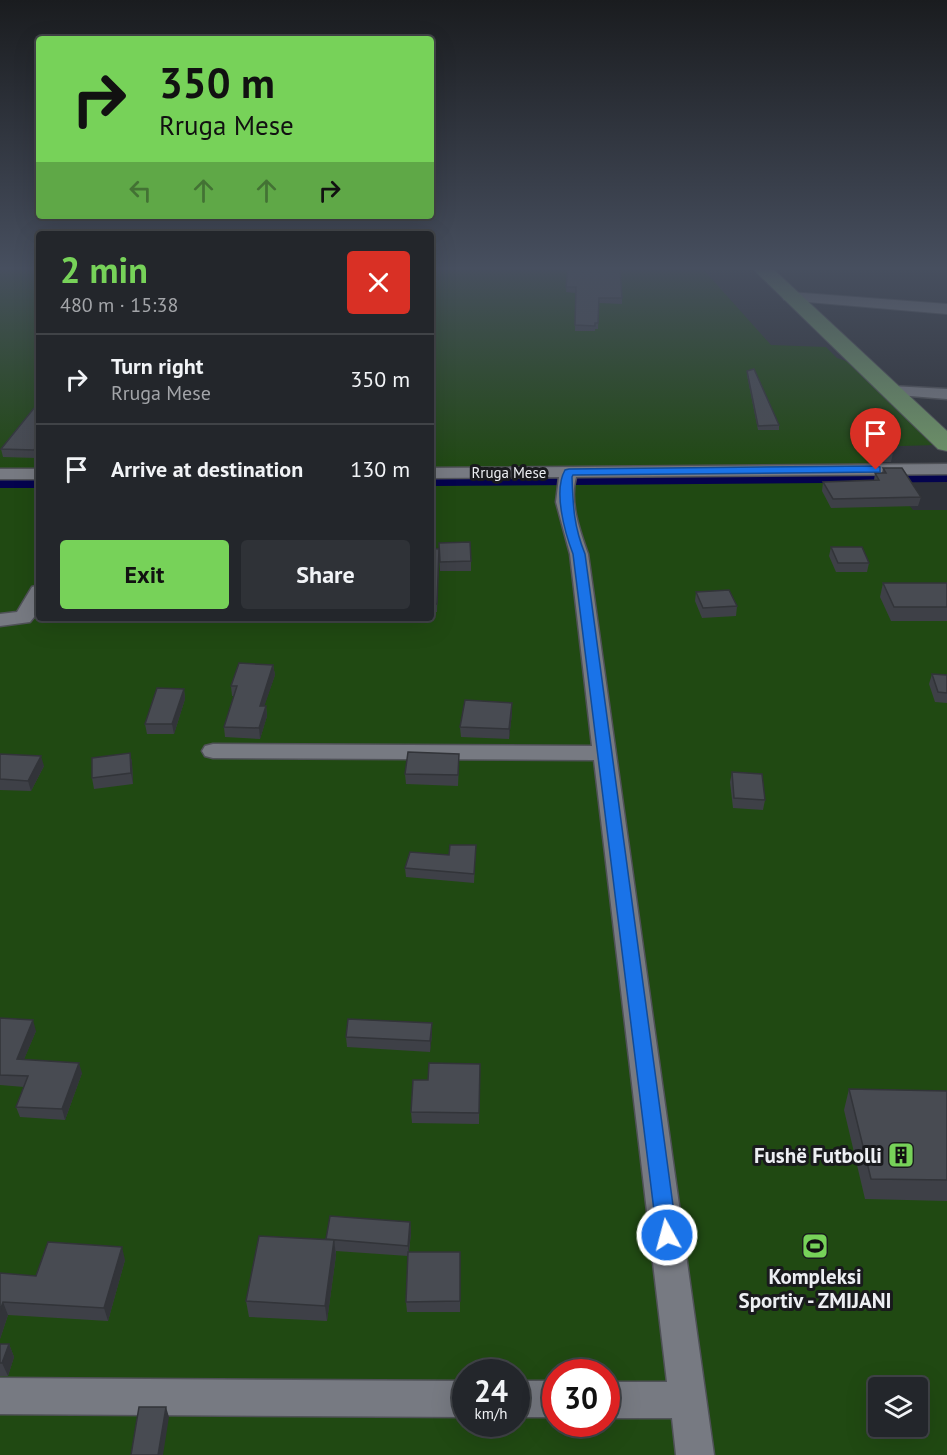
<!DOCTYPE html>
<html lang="en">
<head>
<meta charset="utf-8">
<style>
  :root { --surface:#23262b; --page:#2f3237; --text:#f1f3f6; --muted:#a3a5a9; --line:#404347; --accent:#77d259 }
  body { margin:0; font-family:"PT Sans",sans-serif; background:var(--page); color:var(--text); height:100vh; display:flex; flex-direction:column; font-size:22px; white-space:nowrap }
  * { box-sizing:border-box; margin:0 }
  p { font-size:20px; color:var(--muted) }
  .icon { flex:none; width:33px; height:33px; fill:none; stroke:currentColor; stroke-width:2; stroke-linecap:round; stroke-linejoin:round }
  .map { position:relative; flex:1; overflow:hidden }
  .panel { position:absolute; left:36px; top:231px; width:398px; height:390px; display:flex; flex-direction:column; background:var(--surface); border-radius:6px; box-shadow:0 6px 24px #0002,0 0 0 2px var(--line) }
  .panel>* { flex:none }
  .banner { position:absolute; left:36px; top:36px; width:398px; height:183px; border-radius:6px; box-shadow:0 6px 24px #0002,0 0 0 2px var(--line); background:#77d259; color:#111; overflow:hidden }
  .tools { position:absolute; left:868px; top:1377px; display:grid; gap:12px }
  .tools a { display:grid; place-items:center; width:60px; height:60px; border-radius:6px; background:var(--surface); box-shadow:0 6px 24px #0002,0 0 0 2px var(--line); font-size:30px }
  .speed { position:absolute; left:452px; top:1359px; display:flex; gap:12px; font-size:30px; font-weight:700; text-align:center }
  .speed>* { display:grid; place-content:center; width:78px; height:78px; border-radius:50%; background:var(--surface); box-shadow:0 6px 24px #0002,0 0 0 2px var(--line); line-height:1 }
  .speed small { font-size:15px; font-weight:400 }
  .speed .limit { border:9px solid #d22; background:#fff; color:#111 }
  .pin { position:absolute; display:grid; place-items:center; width:51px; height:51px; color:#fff; margin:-62px -26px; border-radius:50% 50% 50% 0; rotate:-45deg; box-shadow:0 0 6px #0007 }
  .pin .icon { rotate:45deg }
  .me { position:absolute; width:66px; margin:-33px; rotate:353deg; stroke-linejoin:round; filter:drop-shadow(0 0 4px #0008) }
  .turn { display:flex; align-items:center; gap:21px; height:126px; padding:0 24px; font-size:27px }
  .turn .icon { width:78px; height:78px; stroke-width:2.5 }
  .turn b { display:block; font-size:42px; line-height:51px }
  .lanes { display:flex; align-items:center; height:57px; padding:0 24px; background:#0003; justify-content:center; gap:30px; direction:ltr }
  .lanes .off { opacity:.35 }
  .round { display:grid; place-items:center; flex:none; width:63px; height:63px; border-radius:6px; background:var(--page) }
  .overview { display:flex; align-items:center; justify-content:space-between; height:102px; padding:0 24px }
  h1 { font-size:36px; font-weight:700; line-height:45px; color:var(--accent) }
  .primary-button { display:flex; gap:12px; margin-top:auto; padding:12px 24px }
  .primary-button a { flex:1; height:69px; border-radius:6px; background:var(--accent); color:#111; font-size:24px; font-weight:700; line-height:69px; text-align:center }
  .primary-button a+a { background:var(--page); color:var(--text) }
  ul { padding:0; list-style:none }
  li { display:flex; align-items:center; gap:18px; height:90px; padding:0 24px; border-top:2px solid var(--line) }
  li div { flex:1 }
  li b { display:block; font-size:22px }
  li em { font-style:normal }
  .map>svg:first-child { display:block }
  .green { fill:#204912; fill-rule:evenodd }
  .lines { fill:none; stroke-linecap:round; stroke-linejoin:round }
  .canal { fill:#04034e; fill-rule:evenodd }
  .minor-casing { stroke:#4f5157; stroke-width:3 }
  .tertiary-casing { stroke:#4f5157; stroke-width:2 }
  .primary-casing { stroke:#4f5157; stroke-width:2 }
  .minor { fill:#777a82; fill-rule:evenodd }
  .tertiary { fill:#777a82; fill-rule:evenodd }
  .primary { fill:#6f9568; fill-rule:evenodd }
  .wall { fill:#3e4047 }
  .shaded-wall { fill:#323439 }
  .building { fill:#484b52; stroke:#323439; stroke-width:1.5 }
  .route { fill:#1a73e8; stroke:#114b97; stroke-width:1.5 }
  .labels { text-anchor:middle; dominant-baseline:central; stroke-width:6; stroke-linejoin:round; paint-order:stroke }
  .far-street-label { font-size:15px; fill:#edeff3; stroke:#191a1d }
  .near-poi-label { font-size:21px; font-weight:bold; fill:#edeff3; stroke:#191a1d; text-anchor:end }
</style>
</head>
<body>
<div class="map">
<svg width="947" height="1455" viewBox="0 0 947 1455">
  <rect width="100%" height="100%" fill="#2f3239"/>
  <path class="green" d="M 0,268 L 39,268 L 39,618 L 430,618 L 431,268 L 702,268 L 771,345 L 826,347 L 837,358 L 849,362 L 936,445 L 865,447 L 868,456 L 913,510 L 947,510 L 947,1455 L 0,1455 ZM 465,1372 L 516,1372 L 516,1424 L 465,1424 ZM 555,1372 L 606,1372 L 606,1424 L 555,1424 ZM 879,1388 L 918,1388 L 918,1426 L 879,1426 Z"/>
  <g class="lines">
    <path class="canal" d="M 947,472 L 947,482 L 430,486 L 430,476 Z
      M 0,478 L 39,478 L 39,488 L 0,488 Z"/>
    <defs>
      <path id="minor" d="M 891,386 L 947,389 L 947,399 L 886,394 L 883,391 L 886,388 Z
        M 947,464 L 947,474 L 576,477 C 569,502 580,531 588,554 L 714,1455 L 676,1455 L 672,1418 L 606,1418 L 606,1382 L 667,1382 L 594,760 L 213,758 L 205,756 L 202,751 L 205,746 L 213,744 L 592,746 L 570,554 L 556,502 L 559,477 L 430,478 L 430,468 Z
        M 0,469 L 39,469 L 39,479 L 0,479 Z
        M 39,585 L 39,611 L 30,622 L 0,626 L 0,614 L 17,612 L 32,587 Z
        M 0,1378 L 465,1381 L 465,1417 L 0,1414 Z
        M 516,1381 L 555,1381 L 555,1417 L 516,1417 Z"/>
      <path id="tertiary" d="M 790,292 L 947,304 L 947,314 L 784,300 L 782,297 L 784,294 Z"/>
      <path id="primary" d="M 752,268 L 772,268 L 947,431 L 947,451 L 938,449 Z"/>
    </defs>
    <use href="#minor" class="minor-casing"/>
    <use href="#tertiary" class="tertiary-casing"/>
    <use href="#primary" class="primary-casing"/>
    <use href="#minor" class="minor"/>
    <use href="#tertiary" class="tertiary"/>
    <use href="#primary" class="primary"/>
  </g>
  <path class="wall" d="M 568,268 L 622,298 L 622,304 L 599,303 L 598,329 L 595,329 L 595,331 L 575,331 L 576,293 L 566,292 Z
    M 747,371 L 779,425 L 779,430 L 758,430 L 747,375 Z
    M 39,402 L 36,458 L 3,457 L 1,449 Z
    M 861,427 L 893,453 L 891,462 L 873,462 L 859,436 Z
    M 883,468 L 921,497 L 918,506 L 831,508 L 822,491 L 823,482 L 874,480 L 875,473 L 882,473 Z
    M 831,547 L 869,563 L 867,572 L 836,572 L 829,556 Z
    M 430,548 L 471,561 L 471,571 L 440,571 L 439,557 L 437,612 L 430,612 Z
    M 883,583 L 947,583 L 947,621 L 891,621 L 880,597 Z
    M 696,592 L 737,606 L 736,616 L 702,618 L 695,601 Z
    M 273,665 L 275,675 L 264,706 L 266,706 L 267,716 L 260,739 L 225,737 L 224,727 L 234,696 L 232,696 L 231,686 Z
    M 932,674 L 947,675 L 947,703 L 935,702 L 929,684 Z
    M 184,689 L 185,699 L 174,734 L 147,734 L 145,724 Z
    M 512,713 L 509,739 L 461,737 L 460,727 Z
    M 130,753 L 132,763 L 133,784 L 94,789 L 92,778 Z
    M 0,754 L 44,766 L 31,791 L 0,790 Z
    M 459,764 L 458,786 L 406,784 L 405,774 Z
    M 732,772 L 765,800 L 763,810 L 733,808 L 730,782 Z
    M 476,845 L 474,883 L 406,877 L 405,868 L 449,855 Z
    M 0,1018 L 36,1031 L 24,1059 L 82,1073 L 65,1120 L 20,1117 L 16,1107 L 24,1087 L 0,1085 Z
    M 432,1023 L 432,1034 L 430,1052 L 347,1047 L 346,1037 Z
    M 480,1064 L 479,1124 L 412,1123 L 411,1112 L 428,1080 Z
    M 849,1089 L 947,1091 L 947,1201 L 865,1199 L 844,1110 Z
    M 410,1222 L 411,1233 L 409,1252 L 460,1252 L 460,1312 L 407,1312 L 406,1302 L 408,1256 L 336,1251 L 336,1255 L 327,1321 L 249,1317 L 246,1301 L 326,1239 Z
    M 125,1260 L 108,1321 L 8,1315 L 0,1339 L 0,1273 L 36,1276 Z
    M 0,1344 L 9,1344 L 14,1357 L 8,1376 L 0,1376 Z"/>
  <path class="shaded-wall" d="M 39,443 L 39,454 L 36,458 L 34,450 Z
    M 273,665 L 275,675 L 261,716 L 260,706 Z
    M 184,689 L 185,699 L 174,734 L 172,724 Z
    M 512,703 L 512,713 L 509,739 L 509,729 Z
    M 266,706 L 267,716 L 260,739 L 259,728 Z
    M 130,753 L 132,763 L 133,784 L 131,773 Z
    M 41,756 L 44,766 L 31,791 L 28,781 Z
    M 33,1020 L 36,1031 L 20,1069 L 17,1059 Z
    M 432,1023 L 432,1034 L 430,1052 L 430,1041 Z
    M 79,1063 L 82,1073 L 65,1120 L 62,1109 Z
    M 410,1222 L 411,1233 L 408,1256 L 408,1246 Z
    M 334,1240 L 336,1255 L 327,1321 L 325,1306 Z
    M 122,1247 L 125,1260 L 108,1321 L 104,1308 Z
    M 3,1302 L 8,1315 L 0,1339 L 0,1311 Z
    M 9,1344 L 14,1357 L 8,1376 L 2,1363 Z
    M 166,1407 L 169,1417 L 163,1455 L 158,1455 Z"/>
  <path class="building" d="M 568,268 L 617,268 L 617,269 L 620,269 L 622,298 L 599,298 L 598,323 L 595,323 L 595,326 L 575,325 L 576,287 L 566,287 Z
    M 754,369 L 779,425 L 758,426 L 747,371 Z
    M 39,402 L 39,443 L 34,450 L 1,449 Z
    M 872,421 L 893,453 L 875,454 L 861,427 Z
    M 883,468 L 902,468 L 921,497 L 833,499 L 823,482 L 879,480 L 875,473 L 886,473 Z
    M 470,542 L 471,561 L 440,562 L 439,543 Z
    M 831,547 L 862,547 L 869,563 L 838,563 Z
    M 430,548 L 439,549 L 437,604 L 430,604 Z
    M 883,583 L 947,583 L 947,607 L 894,607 Z
    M 729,590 L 737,606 L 703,608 L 696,592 Z
    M 239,663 L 273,665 L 260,706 L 266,706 L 259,728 L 224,727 L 237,686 L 231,686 Z
    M 932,674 L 947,675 L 947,693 L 938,692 Z
    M 157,688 L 184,689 L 172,724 L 145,724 Z
    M 465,700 L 512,703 L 509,729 L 460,727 Z
    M 408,752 L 459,754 L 458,775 L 405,774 Z
    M 130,753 L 131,773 L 92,778 L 92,758 Z
    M 0,754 L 41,756 L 28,781 L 0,779 Z
    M 732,772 L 762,774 L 765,800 L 734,798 Z
    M 450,845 L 476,845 L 474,874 L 405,868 L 410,852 L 449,855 Z
    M 0,1018 L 33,1020 L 17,1059 L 79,1063 L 62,1109 L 16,1107 L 28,1076 L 0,1075 Z
    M 348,1019 L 432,1023 L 430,1041 L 346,1037 Z
    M 429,1063 L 480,1064 L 479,1113 L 411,1112 L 413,1080 L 428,1080 Z
    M 849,1089 L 947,1091 L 947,1180 L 871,1179 Z
    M 330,1216 L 410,1222 L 408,1246 L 326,1239 Z
    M 259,1236 L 334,1240 L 325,1306 L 246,1301 Z
    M 48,1242 L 122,1247 L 104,1308 L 3,1302 L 0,1311 L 0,1273 L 36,1276 Z
    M 408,1252 L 460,1252 L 460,1301 L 406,1302 Z
    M 0,1344 L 9,1344 L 2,1363 L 0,1363 Z
    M 139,1407 L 166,1407 L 158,1455 L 131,1455 Z"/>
  <linearGradient id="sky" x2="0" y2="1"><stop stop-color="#1a1c1f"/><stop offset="0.57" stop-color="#474f5f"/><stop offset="1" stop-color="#474f5f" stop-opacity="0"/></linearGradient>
  <rect width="947" height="471" fill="url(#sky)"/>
  <path class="route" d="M 876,466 L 880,467 L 880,472 L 573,475 L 572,477 C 573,507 574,527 585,554 L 677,1235 L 674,1242 L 667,1245 L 660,1242 L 657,1235 L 573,554 C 565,533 553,491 565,470 L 569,469 Z"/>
  <defs>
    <symbol id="building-square" viewBox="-11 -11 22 22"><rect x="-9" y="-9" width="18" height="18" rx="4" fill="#77d259" stroke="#191a1d"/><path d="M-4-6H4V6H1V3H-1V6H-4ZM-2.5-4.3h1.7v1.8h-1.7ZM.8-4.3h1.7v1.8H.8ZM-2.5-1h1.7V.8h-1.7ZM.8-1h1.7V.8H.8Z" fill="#111"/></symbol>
    <symbol id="stadium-square" viewBox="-11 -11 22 22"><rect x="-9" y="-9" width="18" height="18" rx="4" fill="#77d259" stroke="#191a1d"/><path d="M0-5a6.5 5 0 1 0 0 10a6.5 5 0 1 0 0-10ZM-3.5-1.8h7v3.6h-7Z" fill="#111"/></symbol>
  </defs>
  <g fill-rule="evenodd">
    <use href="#building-square" x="886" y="1140" width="30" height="30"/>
    <use href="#stadium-square" x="800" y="1231" width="30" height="30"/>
  </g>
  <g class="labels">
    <g class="far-street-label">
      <text x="509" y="472">Rruga Mese</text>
    </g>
    <g class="near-poi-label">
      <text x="882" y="1155">Fushë Futbolli</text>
      <text x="815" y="1276" text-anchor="middle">Kompleksi<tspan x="815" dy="24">Sportiv - ZMIJANI</tspan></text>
    </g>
  </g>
</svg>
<div class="tools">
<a><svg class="icon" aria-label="layers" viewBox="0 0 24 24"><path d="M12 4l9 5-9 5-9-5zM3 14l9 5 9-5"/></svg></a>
</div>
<div class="speed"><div>24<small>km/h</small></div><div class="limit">30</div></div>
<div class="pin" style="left:876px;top:470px;background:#d93025"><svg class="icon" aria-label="arrive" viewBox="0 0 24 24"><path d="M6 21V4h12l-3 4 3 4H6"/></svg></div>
<svg class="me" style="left:667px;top:1235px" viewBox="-20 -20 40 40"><circle r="17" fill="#1a73e8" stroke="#fff" stroke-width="3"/><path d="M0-11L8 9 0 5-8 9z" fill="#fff"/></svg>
<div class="banner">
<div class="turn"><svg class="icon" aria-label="right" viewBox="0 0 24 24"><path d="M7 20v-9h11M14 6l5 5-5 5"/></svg><div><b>350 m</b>Rruga Mese</div></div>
<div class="lanes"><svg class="icon off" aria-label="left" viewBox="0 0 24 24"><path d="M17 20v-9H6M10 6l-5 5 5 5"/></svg><svg class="icon off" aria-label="ahead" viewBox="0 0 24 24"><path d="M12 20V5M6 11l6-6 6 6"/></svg><svg class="icon off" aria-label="ahead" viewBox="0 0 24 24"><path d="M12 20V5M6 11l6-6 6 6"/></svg><svg class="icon" aria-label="right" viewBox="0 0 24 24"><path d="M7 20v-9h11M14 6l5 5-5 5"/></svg></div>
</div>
<section class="panel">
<div class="overview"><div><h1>2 min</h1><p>480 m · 15:38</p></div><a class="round" style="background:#d93025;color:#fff"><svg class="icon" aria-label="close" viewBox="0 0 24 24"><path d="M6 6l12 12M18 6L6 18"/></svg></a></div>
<ul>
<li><svg class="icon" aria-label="right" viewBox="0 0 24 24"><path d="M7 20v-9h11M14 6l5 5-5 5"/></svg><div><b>Turn right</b><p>Rruga Mese</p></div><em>350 m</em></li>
<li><svg class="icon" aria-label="arrive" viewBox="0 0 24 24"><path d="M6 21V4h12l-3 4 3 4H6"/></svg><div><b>Arrive at destination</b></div><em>130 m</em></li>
</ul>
<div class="primary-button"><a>Exit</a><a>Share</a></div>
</section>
</div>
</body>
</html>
